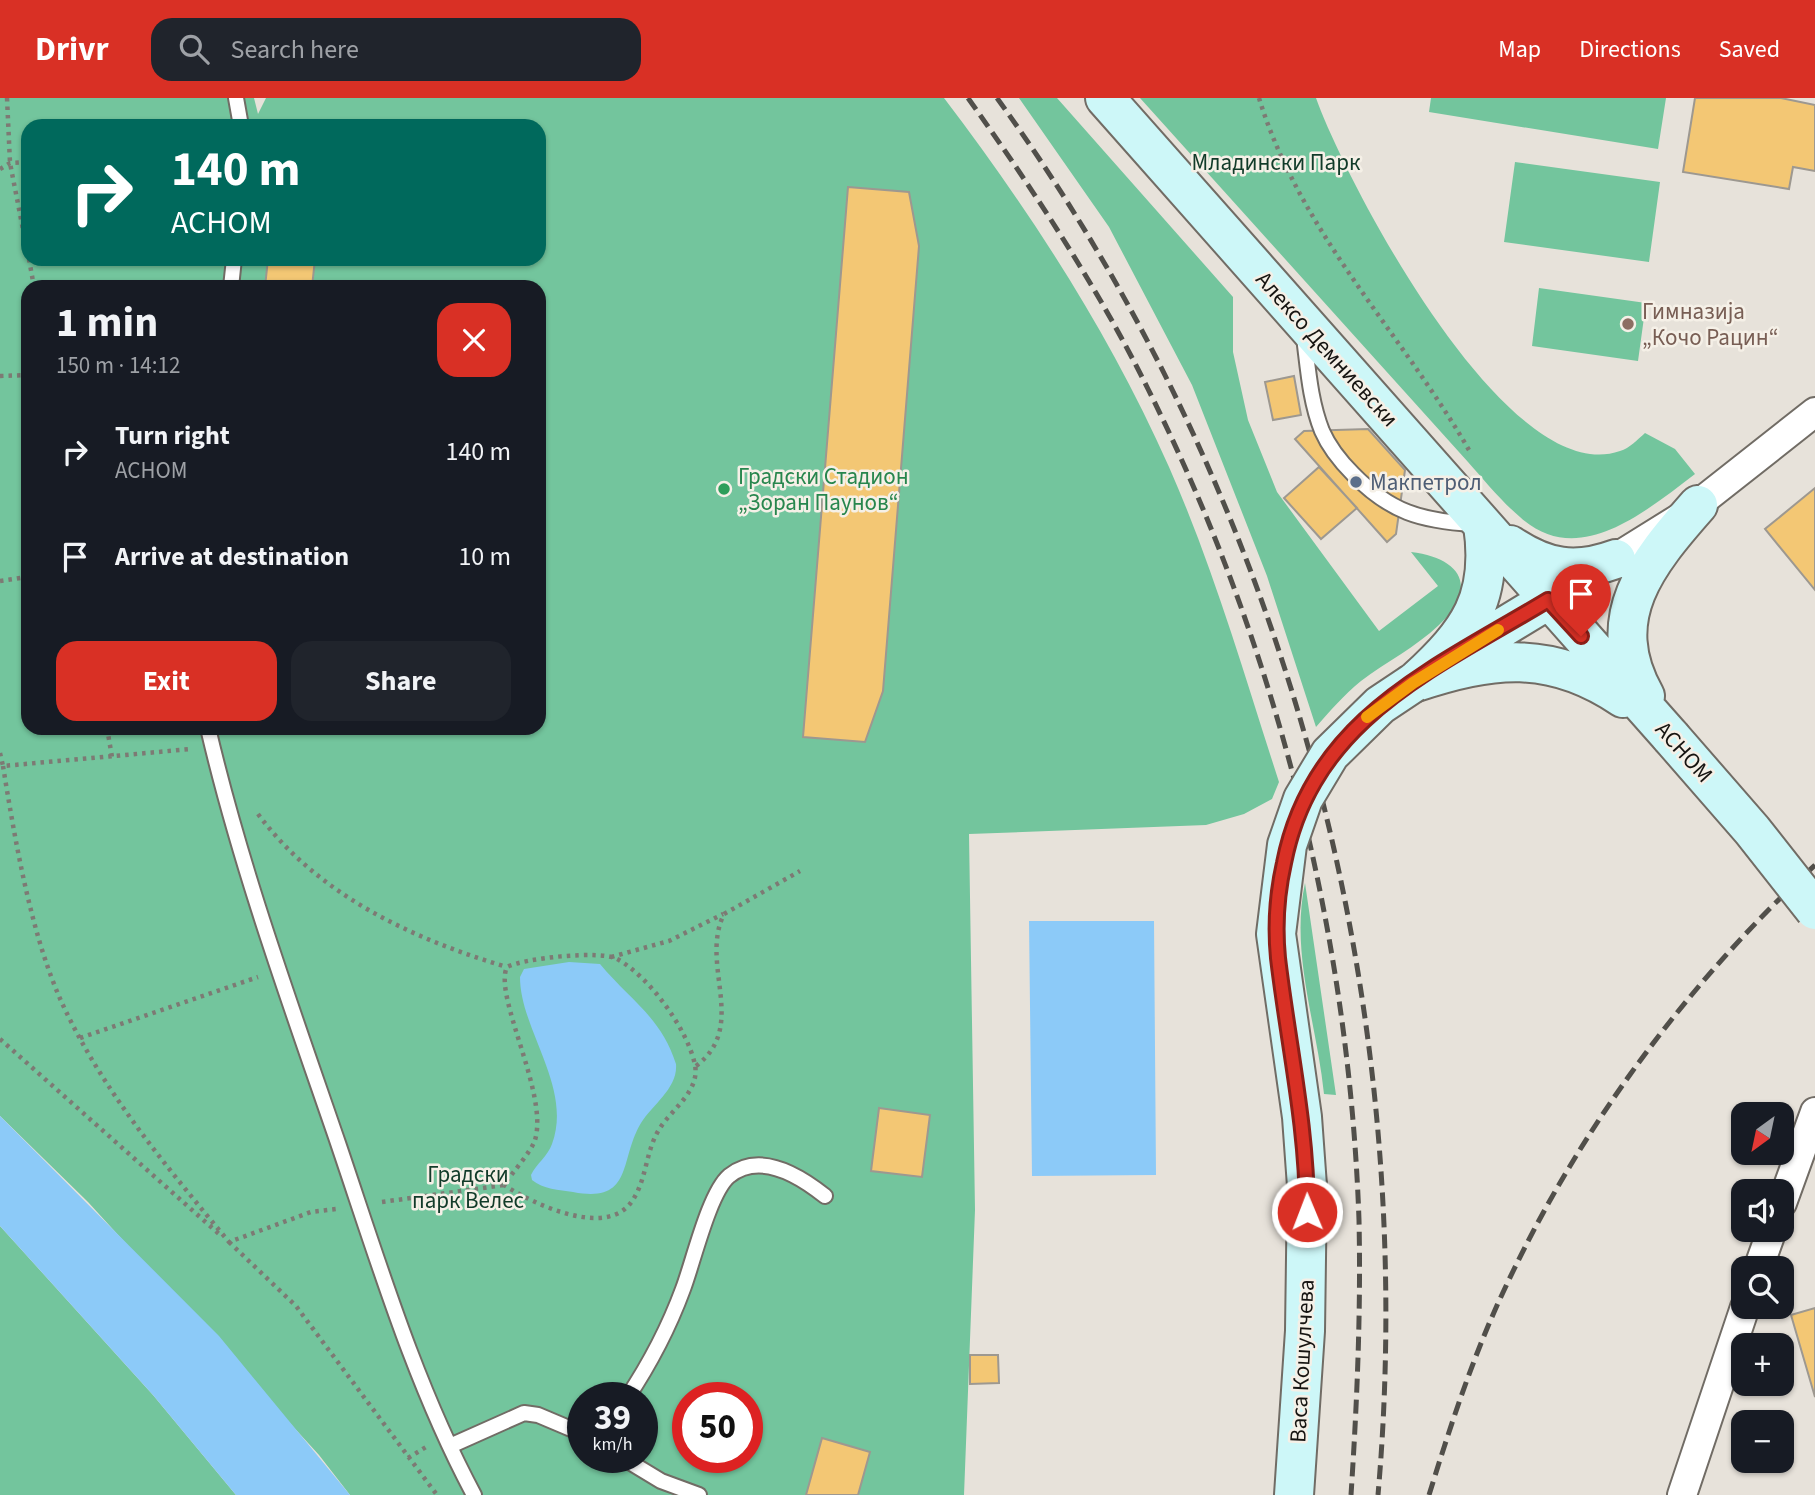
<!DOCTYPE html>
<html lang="en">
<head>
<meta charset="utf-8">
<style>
  :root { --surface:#171b24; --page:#20242c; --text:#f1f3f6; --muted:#9ea1a6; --accent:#d93025 }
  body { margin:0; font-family:"Source Sans 3",sans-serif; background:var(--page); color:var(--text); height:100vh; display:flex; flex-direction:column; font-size:26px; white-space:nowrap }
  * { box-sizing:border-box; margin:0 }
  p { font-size:23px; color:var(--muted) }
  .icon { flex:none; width:38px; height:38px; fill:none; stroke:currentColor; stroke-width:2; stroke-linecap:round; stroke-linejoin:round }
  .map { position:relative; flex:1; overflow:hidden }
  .side { position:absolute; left:21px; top:182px; width:525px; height:455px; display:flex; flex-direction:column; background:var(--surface); border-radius:21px; box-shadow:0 2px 5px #0004 }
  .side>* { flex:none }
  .hud { position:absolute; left:21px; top:21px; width:525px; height:147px; border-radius:21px; box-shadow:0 2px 5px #0004; background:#00695c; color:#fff; overflow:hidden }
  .needle { width:46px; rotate:213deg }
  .tools { position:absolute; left:1731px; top:1004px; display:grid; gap:14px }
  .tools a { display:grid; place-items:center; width:63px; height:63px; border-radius:14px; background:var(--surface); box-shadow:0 2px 5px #0004; font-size:35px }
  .speed { position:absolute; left:567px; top:1284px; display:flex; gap:14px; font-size:35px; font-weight:700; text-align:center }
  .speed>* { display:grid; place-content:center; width:91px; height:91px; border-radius:50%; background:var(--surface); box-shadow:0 2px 5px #0004; line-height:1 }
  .speed small { font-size:18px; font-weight:400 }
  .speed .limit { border:10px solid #d22; background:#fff; color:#111 }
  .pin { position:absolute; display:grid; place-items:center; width:60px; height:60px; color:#fff; margin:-72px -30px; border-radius:50% 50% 50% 0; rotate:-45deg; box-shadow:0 0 7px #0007 }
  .pin .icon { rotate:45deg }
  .me { position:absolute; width:77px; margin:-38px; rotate:359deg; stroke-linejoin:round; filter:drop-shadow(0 0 5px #0008) }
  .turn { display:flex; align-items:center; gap:24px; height:147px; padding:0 35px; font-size:32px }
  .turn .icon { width:91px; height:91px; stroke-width:2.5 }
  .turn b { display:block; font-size:49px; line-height:60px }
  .round { display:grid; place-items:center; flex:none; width:74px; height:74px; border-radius:21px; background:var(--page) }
  .head { display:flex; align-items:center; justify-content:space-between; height:119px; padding:0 35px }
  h1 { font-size:42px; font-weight:700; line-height:52px }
  .action { display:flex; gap:14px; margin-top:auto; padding:14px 35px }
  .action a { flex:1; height:80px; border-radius:21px; background:var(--accent); color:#fff; font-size:28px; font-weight:700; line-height:80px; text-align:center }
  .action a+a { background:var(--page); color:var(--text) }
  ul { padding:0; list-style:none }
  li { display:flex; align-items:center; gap:21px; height:105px; padding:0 35px }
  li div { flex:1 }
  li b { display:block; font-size:26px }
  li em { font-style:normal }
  header { display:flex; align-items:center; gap:42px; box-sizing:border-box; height:98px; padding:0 35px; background:var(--accent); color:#fff }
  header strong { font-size:33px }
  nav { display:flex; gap:38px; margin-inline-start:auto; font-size:24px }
  .search { width:490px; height:63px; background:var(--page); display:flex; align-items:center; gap:18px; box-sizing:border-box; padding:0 24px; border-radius:21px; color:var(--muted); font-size:26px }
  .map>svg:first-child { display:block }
  .green { fill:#73c59d; fill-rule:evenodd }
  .water { fill:#8ccaf8 }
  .building { fill:#f3c774; stroke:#9d9890; stroke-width:2 }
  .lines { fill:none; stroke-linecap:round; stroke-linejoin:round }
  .lane-casing { stroke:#716c65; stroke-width:18 }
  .street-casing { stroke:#716c65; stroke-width:32 }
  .secondary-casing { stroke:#716c65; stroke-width:42 }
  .path { stroke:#7d7a74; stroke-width:4.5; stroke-dasharray:3.5 5; stroke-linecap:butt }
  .lane { stroke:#fff; stroke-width:14 }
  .street { stroke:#fff; stroke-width:28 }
  .secondary { stroke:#cdf7f8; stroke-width:38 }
  .rail { stroke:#514f4a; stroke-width:5; stroke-dasharray:14 7; stroke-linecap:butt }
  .secondary-bridge-casing { stroke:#716c65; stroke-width:42; stroke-linecap:butt }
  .secondary-bridge { stroke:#cdf7f8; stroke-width:38 }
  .route-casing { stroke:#8d1f18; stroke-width:18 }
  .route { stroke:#d93025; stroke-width:12 }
  .slow { stroke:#f59e0b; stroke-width:12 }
  .education-dot { fill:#8d6e63; stroke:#f5f0e7; stroke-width:2.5 }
  .service-dot { fill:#5c6f8a; stroke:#f5f0e7; stroke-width:2.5 }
  .leisure-dot { fill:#2e9e5b; stroke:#f5f0e7; stroke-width:2.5 }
  .labels { text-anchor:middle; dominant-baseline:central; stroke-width:5; stroke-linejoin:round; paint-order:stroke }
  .park-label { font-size:23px; fill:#113b29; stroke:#f5f0e7 }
  .education-label { font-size:23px; fill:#785e54; stroke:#f5f0e7; text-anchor:start }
  .street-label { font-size:23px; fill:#161411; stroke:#f5f0e7 }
  .leisure-label { font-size:23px; fill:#27864d; stroke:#f5f0e7; text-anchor:start }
  .service-label { font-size:23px; fill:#4e5e75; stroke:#f5f0e7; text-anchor:start }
</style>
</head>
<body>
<header>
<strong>Drivr</strong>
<div class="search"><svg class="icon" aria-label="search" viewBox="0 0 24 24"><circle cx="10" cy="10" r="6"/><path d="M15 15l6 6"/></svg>Search here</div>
<nav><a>Map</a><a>Directions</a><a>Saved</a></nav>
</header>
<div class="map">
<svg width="1815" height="1397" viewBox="0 0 1815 1397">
  <rect width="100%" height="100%" fill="#e7e2da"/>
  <path class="green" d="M 0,0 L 254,0 L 258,16 L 266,0 L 944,0 C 1032,116 1110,236 1169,369 C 1214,471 1245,579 1279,684 L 1272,701 L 1244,716 L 1206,727 L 969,736 L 975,1112 L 964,1397 L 350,1397 L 319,1357 L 88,1104 L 0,1018 ZM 28,28 L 539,28 L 539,161 L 28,161 ZM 28,189 L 539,189 L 539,630 L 28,630 ZM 583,1300 L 642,1300 L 642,1360 L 583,1360 ZM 688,1300 L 747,1300 L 747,1360 L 688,1360 Z
    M 1019,0 L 1057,0 L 1233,199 L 1233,254 L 1248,322 L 1277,394 L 1379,533 L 1438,488 L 1411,454 C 1461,460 1479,489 1439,527 C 1416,549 1386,564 1361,583 C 1344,597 1330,613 1316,629 L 1267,478 L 1192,287 L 1109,129 Z
    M 1140,0 L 1316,0 C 1346,84 1507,393 1620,353 C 1630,350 1637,342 1645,335 L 1675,351 L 1695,376 C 1646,413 1578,472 1520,419 C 1501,403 1485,383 1468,364 Z
    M 1431,0 L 1666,0 L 1658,51 L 1429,14 Z
    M 1515,64 L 1660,84 L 1649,164 L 1504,144 Z
    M 1539,190 L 1646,205 L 1638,263 L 1532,248 Z
    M 1305,785 L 1336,997 L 1324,996 C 1317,926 1290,856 1305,785 Z
    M 0,1128 L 153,1297 L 236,1397 L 0,1397 Z"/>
  <path class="water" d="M 1029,823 L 1154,823 L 1156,1077 L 1032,1078 Z
    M 569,864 L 600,866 C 630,902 661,919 676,966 C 678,990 653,1006 641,1025 C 619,1061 634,1106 573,1094 C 559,1092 543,1091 532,1082 L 531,1077 C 536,1066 548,1058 552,1046 C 573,989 520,932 520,879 L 524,871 Z
    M 0,1018 L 219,1238 L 350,1397 L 236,1397 L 153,1297 L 0,1128 Z"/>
  <path class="building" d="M 1695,0 L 1781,0 L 1815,7 L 1815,73 L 1793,69 L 1789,91 L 1683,74 Z
    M 848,89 L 909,94 L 919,148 L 883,593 L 865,644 L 803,639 Z
    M 268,161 L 315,161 L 312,189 L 265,189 Z
    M 1294,278 L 1301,317 L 1273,322 L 1265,284 Z
    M 1368,331 L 1405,372 L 1396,436 L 1387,444 L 1295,341 L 1304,333 Z
    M 1319,369 L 1357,410 L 1321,441 L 1284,400 Z
    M 1815,390 L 1815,492 L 1765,431 Z
    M 879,1010 L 930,1017 L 922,1079 L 871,1073 Z
    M 1815,1210 L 1815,1299 L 1791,1217 Z
    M 970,1257 L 998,1257 L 999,1285 L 970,1286 Z
    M 822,1340 L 870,1354 L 858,1397 L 806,1397 Z"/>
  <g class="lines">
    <defs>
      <path id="lane" d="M 236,0 L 241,28
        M 231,189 L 234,161
        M 1304,239 C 1308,270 1310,303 1322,333 C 1329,349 1341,364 1353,376 C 1390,414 1421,423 1473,426
        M 208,630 C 241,771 291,908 338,1045 C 378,1163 415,1287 474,1397
        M 627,1300 C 649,1267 669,1229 683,1191 C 693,1165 709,1095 729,1078 C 760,1053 800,1078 825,1098
        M 450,1348 L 524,1315 L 538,1317 L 583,1336
        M 623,1360 L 661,1383 L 699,1397"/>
      <path id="street" d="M 1548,502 L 1683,418 L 1815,314
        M 1782,1105 L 1815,1014
        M 1758,1171 L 1772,1132
        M 1682,1397 L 1745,1209"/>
      <path id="secondary" d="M 1105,0 L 1671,639
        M 1510,447 C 1546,471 1575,476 1616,461
        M 1451,561 L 1548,502
        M 1417,582 C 1469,534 1494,500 1483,427
        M 1413,585 C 1492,559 1550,551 1623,600
        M 1645,598 C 1601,520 1647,465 1698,407
        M 1294,1397 L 1305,1233 L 1307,1088"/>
    </defs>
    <use href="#lane" class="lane-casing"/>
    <use href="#street" class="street-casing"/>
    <use href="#secondary" class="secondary-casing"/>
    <path class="path" d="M 7,0 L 10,65 L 28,157
      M 1259,0 C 1300,134 1400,233 1469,352
      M 0,71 L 10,65 L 28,64
      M 29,161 L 34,189
      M 0,278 L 28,277
      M 0,483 L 28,479
      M 107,630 L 112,659
      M 0,655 L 3,668 L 191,651
      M 3,668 C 15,742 31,837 62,905 C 103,994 167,1069 229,1144 L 311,1114 L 336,1111
      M 258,716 C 318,797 412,841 507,869
      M 611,859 L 669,843 L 723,816
      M 80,940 L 258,879
      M 0,941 L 219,1136
      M 696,968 C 749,928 699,867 724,816 L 800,773
      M 382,1104 L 504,1087 C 512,1075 531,1054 535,1042 C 549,996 493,898 507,869 C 524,860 601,852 617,861 C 649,878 688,932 695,967 C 700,993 672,1011 660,1030 C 646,1051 647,1079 634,1100 C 610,1143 533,1106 504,1087
      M 229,1144 L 296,1208 L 437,1397
      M 408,1360 L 426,1349"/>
    <use href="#lane" class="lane"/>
    <use href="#street" class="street"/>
    <use href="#secondary" class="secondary"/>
    <path class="rail" d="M 968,0 C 1034,93 1097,188 1148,291 C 1276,547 1349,836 1359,1122 C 1361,1214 1357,1305 1351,1397
      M 997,0 C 1287,401 1421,904 1378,1397
      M 1429,1397 C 1451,1326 1474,1255 1506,1188 C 1580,1030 1687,885 1815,767"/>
    <defs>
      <path id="secondary-bridge" d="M 1671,639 L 1752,732 L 1815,812
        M 1307,1088 L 1302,1019 L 1276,836 L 1287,747 L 1303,701 L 1330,656 L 1380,607 L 1413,585"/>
    </defs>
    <use href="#secondary-bridge" class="secondary-bridge-casing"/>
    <use href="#secondary-bridge" class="secondary-bridge"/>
  </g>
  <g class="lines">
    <defs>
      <path id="route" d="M 1307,1114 C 1307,1028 1288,945 1278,860 C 1275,829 1277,796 1284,765 C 1312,621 1434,571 1548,502 L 1581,538"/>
    </defs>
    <use href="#route" class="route-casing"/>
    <use href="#route" class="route"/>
    <path class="slow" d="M 1367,619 L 1413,585 L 1498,532"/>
  </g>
  <circle class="education-dot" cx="1628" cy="226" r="7"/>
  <circle class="service-dot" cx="1356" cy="384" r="7"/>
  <circle class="leisure-dot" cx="724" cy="391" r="7"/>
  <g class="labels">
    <g class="park-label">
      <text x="1276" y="64">Младински Парк</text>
      <text x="468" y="1076">Градски<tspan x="468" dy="26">парк Велес</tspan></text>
    </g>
    <g class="education-label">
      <text x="1642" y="213">Гимназија<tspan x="1642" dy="26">„Кочо Рацин“</tspan></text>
    </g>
    <g class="street-label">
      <text transform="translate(1327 251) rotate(48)">Алексо Демниевски</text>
      <text transform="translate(1684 654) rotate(48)">АСНОМ</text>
      <text transform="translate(1302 1263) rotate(-87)">Васа Кошулчева</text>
    </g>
    <g class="leisure-label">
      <text x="738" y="378">Градски Стадион<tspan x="738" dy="26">„Зоран Паунов“</tspan></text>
    </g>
    <g class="service-label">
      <text x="1370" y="384">Макпетрол</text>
    </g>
  </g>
</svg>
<div class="tools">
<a><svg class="needle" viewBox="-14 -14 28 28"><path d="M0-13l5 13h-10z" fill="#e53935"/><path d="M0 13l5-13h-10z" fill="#9ea1a6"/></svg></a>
<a><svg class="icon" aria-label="sound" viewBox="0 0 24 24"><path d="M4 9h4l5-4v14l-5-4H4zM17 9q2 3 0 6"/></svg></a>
<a><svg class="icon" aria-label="search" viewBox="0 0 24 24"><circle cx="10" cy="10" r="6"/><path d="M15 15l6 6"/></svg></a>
<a>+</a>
<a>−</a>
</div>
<div class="speed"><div>39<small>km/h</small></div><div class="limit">50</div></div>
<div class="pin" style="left:1581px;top:538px;background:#d93025"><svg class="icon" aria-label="arrive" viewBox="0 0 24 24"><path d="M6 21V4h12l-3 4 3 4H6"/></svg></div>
<svg class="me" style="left:1307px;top:1114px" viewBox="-20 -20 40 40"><circle r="17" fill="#d93025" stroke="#fff" stroke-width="3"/><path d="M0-11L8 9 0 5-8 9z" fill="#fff"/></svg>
<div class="hud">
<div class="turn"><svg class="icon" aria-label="right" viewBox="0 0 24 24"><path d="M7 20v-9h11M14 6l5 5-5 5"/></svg><div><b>140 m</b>АСНОМ</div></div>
</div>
<section class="side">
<div class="head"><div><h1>1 min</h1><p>150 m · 14:12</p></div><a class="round" style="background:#d93025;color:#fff"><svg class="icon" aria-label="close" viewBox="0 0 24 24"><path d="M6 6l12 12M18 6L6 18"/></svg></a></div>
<ul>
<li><svg class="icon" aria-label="right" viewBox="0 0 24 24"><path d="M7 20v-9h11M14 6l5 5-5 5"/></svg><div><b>Turn right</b><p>АСНОМ</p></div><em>140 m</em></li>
<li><svg class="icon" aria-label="arrive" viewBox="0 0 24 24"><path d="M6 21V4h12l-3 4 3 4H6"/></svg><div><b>Arrive at destination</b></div><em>10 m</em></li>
</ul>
<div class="action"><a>Exit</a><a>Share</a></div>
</section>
</div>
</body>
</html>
